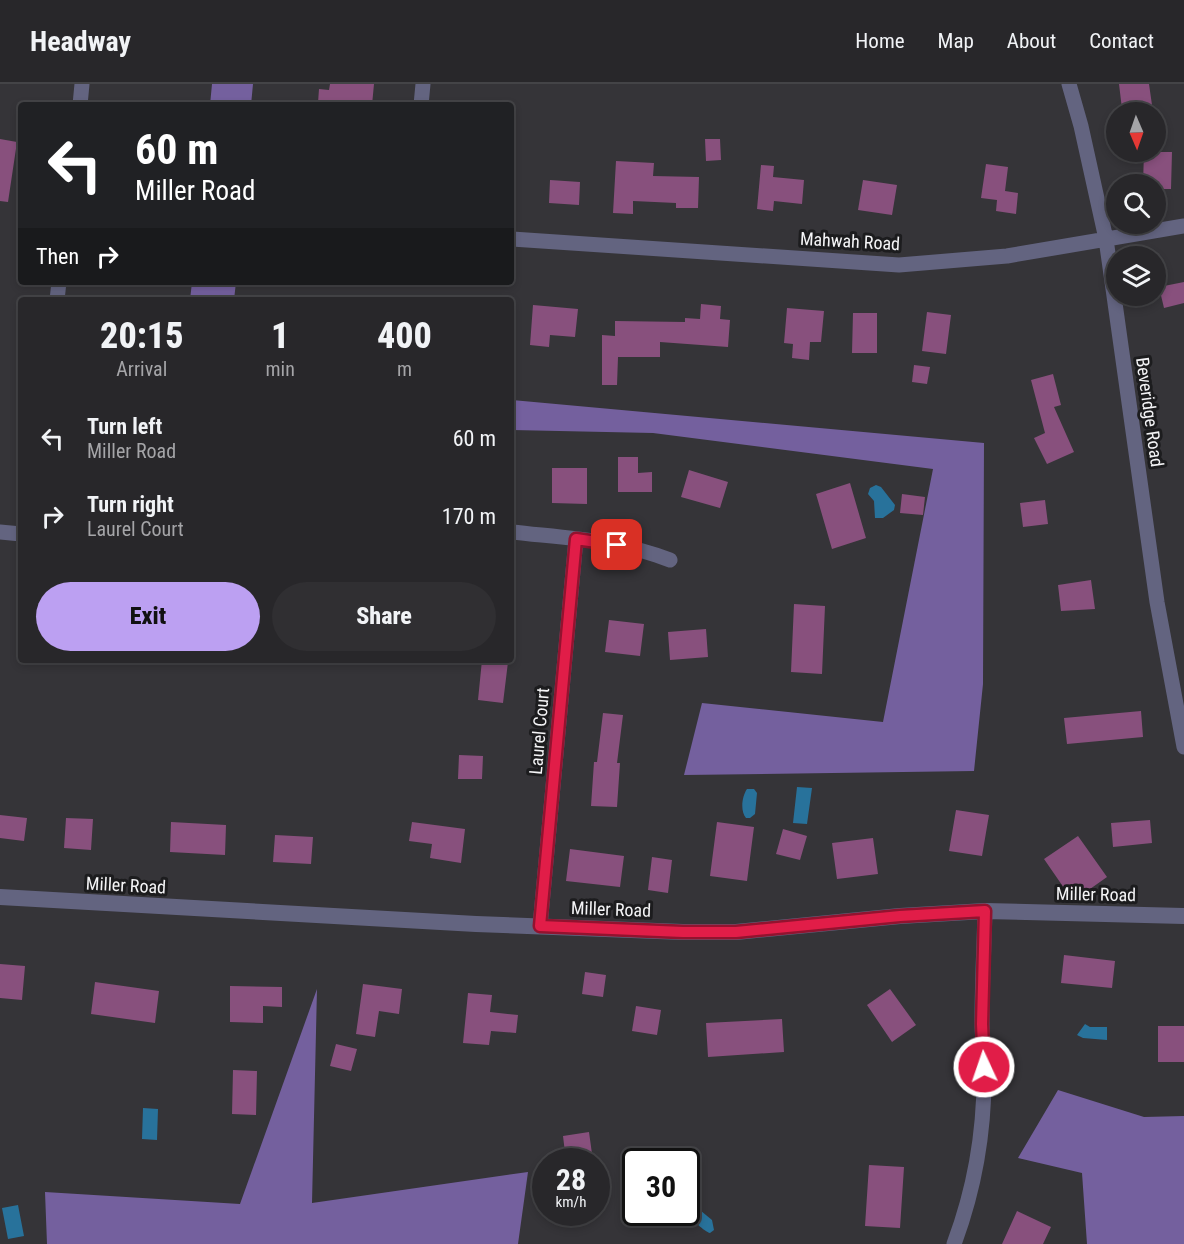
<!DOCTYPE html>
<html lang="en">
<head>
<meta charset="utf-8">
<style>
  :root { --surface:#28272a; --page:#302f32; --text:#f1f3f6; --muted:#a5a5a8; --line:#444447; --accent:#bca0f2 }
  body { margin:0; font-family:"Roboto Condensed",sans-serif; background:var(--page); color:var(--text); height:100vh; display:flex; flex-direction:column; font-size:22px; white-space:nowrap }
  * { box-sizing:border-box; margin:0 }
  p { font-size:20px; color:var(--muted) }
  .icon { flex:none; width:33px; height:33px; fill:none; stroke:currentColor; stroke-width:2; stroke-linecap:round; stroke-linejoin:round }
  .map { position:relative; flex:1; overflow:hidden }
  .panel { position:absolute; left:18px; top:213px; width:496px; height:366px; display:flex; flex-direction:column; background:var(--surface); border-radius:6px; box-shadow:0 3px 9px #0003,0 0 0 2px var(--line) }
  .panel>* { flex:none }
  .hud { position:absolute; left:18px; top:18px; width:496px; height:183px; border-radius:6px; box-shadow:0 3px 9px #0003,0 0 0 2px var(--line); background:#202124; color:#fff; overflow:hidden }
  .needle { width:39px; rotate:178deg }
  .controls { position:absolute; left:1106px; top:18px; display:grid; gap:12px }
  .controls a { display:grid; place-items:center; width:60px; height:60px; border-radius:50%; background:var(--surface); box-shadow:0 3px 9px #0003,0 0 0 2px var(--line); font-size:30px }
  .speed { position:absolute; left:532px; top:1064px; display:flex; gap:12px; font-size:30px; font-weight:700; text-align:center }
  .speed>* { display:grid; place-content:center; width:78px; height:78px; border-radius:50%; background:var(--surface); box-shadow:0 3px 9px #0003,0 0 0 2px var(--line); line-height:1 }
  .speed small { font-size:15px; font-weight:400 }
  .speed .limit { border:3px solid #111; border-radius:9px; background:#fff; color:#111 }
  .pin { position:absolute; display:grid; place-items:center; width:51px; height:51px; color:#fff; margin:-26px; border-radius:12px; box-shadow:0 3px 9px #0006 }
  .me { position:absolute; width:66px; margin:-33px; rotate:357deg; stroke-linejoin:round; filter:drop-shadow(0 0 4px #0008) }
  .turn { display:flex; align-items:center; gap:21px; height:126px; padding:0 18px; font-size:27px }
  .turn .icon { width:78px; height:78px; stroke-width:2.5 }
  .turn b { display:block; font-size:42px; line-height:51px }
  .then { display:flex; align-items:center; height:57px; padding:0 18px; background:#0003; gap:12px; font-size:22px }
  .eta { display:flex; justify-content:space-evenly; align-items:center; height:102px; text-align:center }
  .eta b { font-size:36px; font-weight:800; line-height:42px }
  .action { display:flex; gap:12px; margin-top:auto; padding:12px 18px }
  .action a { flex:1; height:69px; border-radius:36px; background:var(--accent); color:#111; font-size:24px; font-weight:800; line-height:69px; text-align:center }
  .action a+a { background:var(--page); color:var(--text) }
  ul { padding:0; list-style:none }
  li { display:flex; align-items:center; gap:18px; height:78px; padding:0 18px }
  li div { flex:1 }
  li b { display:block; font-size:22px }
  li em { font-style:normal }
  header { display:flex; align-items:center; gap:36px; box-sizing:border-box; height:84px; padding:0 30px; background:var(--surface); border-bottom:2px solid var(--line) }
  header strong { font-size:28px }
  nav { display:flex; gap:33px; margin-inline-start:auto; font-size:21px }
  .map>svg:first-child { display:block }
  .forest { fill:#74609e }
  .water { fill:#28729b }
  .building { fill:#88507d }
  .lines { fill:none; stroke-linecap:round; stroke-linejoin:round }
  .minor { stroke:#636480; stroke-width:15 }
  .tertiary { stroke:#636480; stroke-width:16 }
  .route-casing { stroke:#92132f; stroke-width:15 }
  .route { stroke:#e11d48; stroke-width:10 }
  .labels { text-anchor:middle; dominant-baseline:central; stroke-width:6; stroke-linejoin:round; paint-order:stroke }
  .street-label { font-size:18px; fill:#f4f4f6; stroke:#1c1c1e }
</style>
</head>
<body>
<header>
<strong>Headway</strong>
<nav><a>Home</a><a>Map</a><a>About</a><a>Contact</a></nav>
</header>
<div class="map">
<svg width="1184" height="1160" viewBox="0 0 1184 1160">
  <rect width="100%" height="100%" fill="#353438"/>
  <path class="forest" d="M 212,0 L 253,0 L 251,21 L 210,21 Z
    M 192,198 L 236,198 L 234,216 L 190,216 Z
    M 512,316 L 984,359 L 983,600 L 974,687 L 684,691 L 702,619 L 883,638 L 933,385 L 653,349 L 512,346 Z
    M 317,905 L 312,1119 L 528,1088 L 518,1160 L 47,1160 L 45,1108 L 240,1120 Z
    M 1058,1006 L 1144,1033 L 1184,1032 L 1184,1160 L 1087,1160 L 1082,1089 L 1018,1074 Z"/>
  <path class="water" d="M 876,401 L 881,403 L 895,421 L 894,426 L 883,434 L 875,434 L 874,417 L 868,410 L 870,404 Z
    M 797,703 L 812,704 L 807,740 L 793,739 Z
    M 747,705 L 754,705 L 757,709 L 755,730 L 750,734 L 746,734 C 740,727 742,712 747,705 Z
    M 1085,940 L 1090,943 L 1107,943 L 1107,956 L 1083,954 L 1077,951 Z
    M 143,1024 L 158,1025 L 157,1056 L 142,1055 Z
    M 18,1121 L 24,1152 L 8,1155 L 2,1124 Z
    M 695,1122 L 712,1136 L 714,1146 L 710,1149 C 705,1148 691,1135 688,1130 L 689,1124 Z"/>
  <path class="building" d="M 330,0 L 374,0 L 372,21 L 329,21 L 318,19 L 319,5 L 329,6 Z
    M 1119,0 L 1149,0 L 1152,21 L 1122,25 Z
    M 0,55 L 17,58 L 8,118 L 0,117 Z
    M 705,55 L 720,55 L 721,76 L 706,77 Z
    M 1144,68 L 1172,68 L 1171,105 L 1155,105 L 1155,100 L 1143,100 Z
    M 616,77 L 654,79 L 653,92 L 699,93 L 698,124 L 676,124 L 676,119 L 633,117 L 633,130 L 613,129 Z
    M 986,80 L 1008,83 L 1005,107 L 1018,109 L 1016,130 L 996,127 L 997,116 L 981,114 Z
    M 761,81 L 774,82 L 773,93 L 804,96 L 802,120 L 774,117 L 773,127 L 757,125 Z
    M 550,96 L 580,98 L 579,121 L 549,119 Z
    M 863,96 L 897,101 L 892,131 L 858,126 Z
    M 1184,198 L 1184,219 L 1164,224 L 1159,203 Z
    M 701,220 L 721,222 L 720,235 L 730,236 L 728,263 L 660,258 L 660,273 L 618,273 L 617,301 L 602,301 L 602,251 L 615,252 L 615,237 L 685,238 L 685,234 L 700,235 Z
    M 533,221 L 578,225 L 575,253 L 550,251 L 549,263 L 530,261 Z
    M 787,224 L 824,227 L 821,258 L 810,258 L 809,276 L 792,274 L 793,260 L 784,259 Z
    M 927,228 L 951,231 L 946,270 L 922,267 Z
    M 853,229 L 877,229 L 877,269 L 852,269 Z
    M 914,281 L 930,283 L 927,300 L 912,298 Z
    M 1053,290 L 1061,321 L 1054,323 L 1074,368 L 1047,380 L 1034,354 L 1045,349 L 1031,296 Z
    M 618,373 L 638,373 L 638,389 L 652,388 L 652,408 L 618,408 Z
    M 552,384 L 587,384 L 587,420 L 552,419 Z
    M 689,386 L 728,398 L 720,424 L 681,413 Z
    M 850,399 L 866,454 L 832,465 L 816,410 Z
    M 902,410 L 925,413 L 923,431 L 900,429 Z
    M 1045,416 L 1048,440 L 1023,443 L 1020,419 Z
    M 1091,496 L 1095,525 L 1061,527 L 1058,501 Z
    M 794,520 L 825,522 L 822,590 L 791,588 Z
    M 609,536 L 644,540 L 640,572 L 605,568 Z
    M 706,545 L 708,573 L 670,576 L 668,548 Z
    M 482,576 L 508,578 L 503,619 L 478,616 Z
    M 1141,627 L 1143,653 L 1067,660 L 1064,634 Z
    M 603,629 L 623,631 L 617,679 L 620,679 L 617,723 L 591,722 L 594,678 L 597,678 Z
    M 459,671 L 483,672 L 482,695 L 458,695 Z
    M 956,726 L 989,731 L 982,772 L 949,767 Z
    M 0,731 L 27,734 L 24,757 L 0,754 Z
    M 66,734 L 93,735 L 91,766 L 64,764 Z
    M 1150,736 L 1152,759 L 1113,763 L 1111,739 Z
    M 171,738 L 226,741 L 225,771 L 170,768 Z
    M 412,738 L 465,745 L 461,779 L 430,774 L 432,760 L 409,757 Z
    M 717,738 L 754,743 L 747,797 L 710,792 Z
    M 783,745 L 807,752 L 800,776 L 776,770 Z
    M 275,751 L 313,753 L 311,780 L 273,778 Z
    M 1078,752 L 1107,793 L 1073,817 L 1044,775 Z
    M 873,754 L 878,790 L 837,795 L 832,759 Z
    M 570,765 L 624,772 L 620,803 L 566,797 Z
    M 652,773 L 672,776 L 668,809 L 648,806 Z
    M 1064,871 L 1115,877 L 1112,904 L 1061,899 Z
    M 0,880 L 25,882 L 22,916 L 0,914 Z
    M 585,888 L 606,891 L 603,913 L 582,910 Z
    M 95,898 L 159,907 L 155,939 L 91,930 Z
    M 363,900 L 402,905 L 399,930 L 379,927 L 375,953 L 356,950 Z
    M 230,902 L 282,903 L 282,923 L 263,922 L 263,939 L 230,938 Z
    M 890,905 L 916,941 L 892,958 L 867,921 Z
    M 468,909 L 492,911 L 490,928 L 518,931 L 516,949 L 491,947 L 489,961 L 463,959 Z
    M 636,922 L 661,926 L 657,951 L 632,947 Z
    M 782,935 L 784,968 L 708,973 L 706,939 Z
    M 1158,942 L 1184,942 L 1184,978 L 1158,978 Z
    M 336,960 L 357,965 L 351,987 L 330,982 Z
    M 233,986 L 257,987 L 256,1031 L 232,1030 Z
    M 589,1048 L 593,1077 L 566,1077 L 563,1052 Z
    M 869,1081 L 904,1083 L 900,1144 L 865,1142 Z
    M 1017,1127 L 1051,1143 L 1043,1160 L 1002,1160 Z"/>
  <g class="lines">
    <path class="minor" d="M 1069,0 L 1081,42 L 1106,155 L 1157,518 L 1184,663
      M 80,21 L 82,0
      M 421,21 L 423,0
      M 512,155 L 899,181 L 1007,172 L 1184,142
      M 57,216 L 59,198
      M 0,448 L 21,450
      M 512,448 C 565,454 620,456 670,476
      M 540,842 L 576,455
      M 954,1160 C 975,1104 985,1043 984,984 C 984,968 982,953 982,938 C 982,901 984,864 985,827"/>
    <path class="tertiary" d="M 0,813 L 476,840 L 683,848 L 736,848 L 900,832 L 985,827 L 1184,832"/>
  </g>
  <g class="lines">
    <defs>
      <path id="route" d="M 617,461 L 576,455 L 540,842 L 683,848 L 736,848 L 900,832 L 985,827 L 982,940 L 984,983"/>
    </defs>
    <use href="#route" class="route-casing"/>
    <use href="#route" class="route"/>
  </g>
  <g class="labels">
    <g class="street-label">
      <text transform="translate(850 157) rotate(3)">Mahwah Road</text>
      <text transform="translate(1150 328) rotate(82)">Beveridge Road</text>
      <text transform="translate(539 647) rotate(-85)">Laurel Court</text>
      <text transform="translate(126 801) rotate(3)">Miller Road</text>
      <text transform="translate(1096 810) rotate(1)">Miller Road</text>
      <text transform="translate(611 825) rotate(2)">Miller Road</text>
    </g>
  </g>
</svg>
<div class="controls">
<a><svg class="needle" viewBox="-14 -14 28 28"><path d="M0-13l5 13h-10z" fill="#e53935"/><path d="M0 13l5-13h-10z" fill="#a5a5a8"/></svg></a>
<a><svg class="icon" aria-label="search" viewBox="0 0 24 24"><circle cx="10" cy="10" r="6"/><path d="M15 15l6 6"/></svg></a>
<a><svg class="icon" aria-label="layers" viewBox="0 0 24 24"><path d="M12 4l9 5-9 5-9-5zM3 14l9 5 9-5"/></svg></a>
</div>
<div class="speed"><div>28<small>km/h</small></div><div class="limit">30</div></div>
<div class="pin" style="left:617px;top:461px;background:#d93025"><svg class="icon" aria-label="arrive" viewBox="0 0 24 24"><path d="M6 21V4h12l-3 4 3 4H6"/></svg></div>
<svg class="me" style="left:984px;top:983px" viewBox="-20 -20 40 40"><circle r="17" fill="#e11d48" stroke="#fff" stroke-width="3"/><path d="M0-11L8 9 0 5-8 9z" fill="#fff"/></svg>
<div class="hud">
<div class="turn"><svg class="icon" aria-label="left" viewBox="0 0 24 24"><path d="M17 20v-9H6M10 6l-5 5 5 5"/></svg><div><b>60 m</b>Miller Road</div></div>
<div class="then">Then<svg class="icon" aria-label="right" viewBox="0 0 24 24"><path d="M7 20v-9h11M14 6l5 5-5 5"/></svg></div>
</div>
<section class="panel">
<div class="eta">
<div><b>20:15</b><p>Arrival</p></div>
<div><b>1</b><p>min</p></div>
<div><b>400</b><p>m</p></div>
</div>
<ul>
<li><svg class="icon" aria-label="left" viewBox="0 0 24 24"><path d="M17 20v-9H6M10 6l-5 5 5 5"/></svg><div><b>Turn left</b><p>Miller Road</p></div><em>60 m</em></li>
<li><svg class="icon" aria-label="right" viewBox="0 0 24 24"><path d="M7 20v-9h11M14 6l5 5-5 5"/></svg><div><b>Turn right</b><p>Laurel Court</p></div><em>170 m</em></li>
</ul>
<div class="action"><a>Exit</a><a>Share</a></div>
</section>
</div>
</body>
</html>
